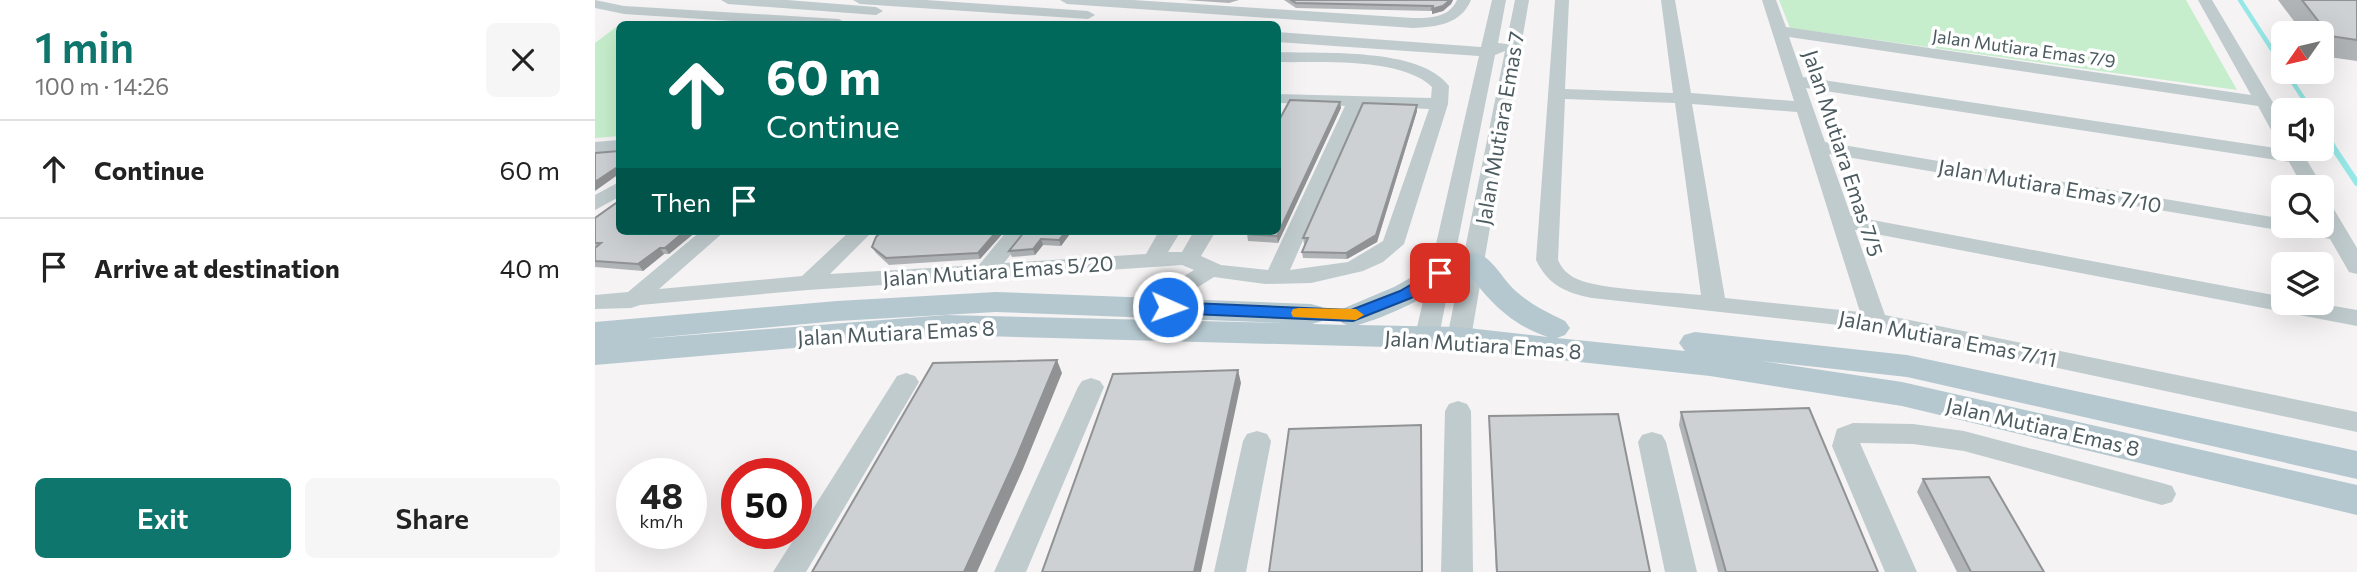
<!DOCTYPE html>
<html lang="en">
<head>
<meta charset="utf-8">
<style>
  :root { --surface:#fff; --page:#f6f6f6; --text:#222; --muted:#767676; --line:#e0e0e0; --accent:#0f766e }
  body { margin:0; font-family:Commissioner,sans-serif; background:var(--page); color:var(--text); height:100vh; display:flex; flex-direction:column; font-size:26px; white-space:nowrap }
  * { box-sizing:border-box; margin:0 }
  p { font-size:23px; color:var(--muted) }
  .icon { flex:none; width:38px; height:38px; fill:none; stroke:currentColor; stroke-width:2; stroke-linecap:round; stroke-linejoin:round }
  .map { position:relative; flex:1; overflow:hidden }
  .details { display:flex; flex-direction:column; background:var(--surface); width:595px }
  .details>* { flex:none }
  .top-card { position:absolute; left:21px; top:21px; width:665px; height:214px; border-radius:10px; box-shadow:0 7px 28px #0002; background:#00695c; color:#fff; overflow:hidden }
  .needle { width:46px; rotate:236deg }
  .buttons { position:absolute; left:1676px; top:21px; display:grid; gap:14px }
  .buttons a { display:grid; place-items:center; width:63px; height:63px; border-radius:10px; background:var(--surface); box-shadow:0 7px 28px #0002; font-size:35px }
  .speed { position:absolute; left:21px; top:458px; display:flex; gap:14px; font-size:35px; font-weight:700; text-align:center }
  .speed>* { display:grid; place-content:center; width:91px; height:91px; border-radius:50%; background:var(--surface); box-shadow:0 7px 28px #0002; line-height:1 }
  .speed small { font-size:18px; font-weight:400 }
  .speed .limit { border:10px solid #d22; background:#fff; color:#111 }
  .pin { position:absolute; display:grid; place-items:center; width:60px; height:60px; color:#fff; margin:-30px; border-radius:14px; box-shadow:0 4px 10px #0006 }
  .me { position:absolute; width:77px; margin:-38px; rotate:92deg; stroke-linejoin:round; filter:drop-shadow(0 0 5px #0008) }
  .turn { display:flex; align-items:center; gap:24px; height:147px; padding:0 35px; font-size:32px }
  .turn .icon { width:91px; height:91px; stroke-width:2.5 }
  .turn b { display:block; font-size:49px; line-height:60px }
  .then { display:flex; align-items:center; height:66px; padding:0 35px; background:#0003; gap:14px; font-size:26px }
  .round { display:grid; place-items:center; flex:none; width:74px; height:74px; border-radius:10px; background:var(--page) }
  .overview { display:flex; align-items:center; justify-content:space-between; height:119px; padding:0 35px }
  h1 { font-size:42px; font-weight:600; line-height:52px; color:var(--accent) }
  .primary-button { display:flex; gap:14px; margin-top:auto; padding:14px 35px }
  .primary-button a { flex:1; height:80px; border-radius:10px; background:var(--accent); color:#fff; font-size:28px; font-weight:600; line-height:80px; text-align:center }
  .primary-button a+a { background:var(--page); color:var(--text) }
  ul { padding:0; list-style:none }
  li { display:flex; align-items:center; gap:21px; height:98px; padding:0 35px; border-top:2px solid var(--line) }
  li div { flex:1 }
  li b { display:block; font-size:26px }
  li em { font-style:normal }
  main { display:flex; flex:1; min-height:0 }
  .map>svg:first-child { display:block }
  .green { fill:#c6eecc }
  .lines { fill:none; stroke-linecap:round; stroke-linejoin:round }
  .stream-far1 { stroke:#96e8e6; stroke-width:4.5 }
  .stream { stroke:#96e8e6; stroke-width:6 }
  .minor { fill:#c0cbce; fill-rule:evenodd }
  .major { fill:#b5c8cf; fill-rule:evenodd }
  .wall { fill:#b0b4b6 }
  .shaded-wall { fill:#909294 }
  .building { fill:#cdd1d4; stroke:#909294; stroke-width:2 }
  .route { fill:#1a73e8; stroke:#114b97; stroke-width:2 }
  .slow { fill:#f59e0b }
  .labels { text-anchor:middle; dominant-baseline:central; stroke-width:7; stroke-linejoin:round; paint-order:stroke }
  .far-street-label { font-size:18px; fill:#4c5b5f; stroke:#fff }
  .street-label { font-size:21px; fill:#4c5b5f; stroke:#fff }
</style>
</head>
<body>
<main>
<section class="details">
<div class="overview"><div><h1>1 min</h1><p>100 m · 14:26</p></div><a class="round"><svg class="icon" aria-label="close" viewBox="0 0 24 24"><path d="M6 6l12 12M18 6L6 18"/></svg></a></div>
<ul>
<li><svg class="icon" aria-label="ahead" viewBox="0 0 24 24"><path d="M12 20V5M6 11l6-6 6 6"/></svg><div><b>Continue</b></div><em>60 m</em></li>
<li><svg class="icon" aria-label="arrive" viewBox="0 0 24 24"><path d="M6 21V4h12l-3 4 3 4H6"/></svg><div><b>Arrive at destination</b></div><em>40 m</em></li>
</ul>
<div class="primary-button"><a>Exit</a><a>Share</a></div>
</section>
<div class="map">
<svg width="1762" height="572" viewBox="0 0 1762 572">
  <rect width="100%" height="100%" fill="#f5f3f4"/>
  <path class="green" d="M 1184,0 L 1591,0 L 1642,90 L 1195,28 Z
    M 24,25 L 24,136 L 0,138 L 0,43 Z"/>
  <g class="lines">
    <path class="stream-far1" d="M 1645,0 L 1689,68
      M 1691,72 L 1716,110
      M 1727,129 L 1738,145"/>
    <path class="stream" d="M 1736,144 L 1762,183"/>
    <path class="minor" d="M 0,0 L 29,6 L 244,19 L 252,24 L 183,24 L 29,14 L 0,8 Z
      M 126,0 L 192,0 L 281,7 L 288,11 L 281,15 L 133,4 Z
      M 258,0 L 331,0 L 493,11 L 500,15 L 493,19 L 265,4 Z
      M 465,0 L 538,0 L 818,18 C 835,18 854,18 862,0 L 876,0 C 866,24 842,27 818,28 L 472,4 Z
      M 897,0 L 911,0 L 903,43 L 911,44 L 920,0 L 934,0 L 876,338 L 873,344 L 864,346 L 855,344 L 852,338 L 910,51 L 900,55 L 844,336 L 841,342 L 832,344 L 823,342 L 820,336 L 884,56 L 682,42 L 682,32 L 886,47 Z
      M 960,0 L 974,0 L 970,89 L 1078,93 L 1066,0 L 1080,0 L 1096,93 L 1199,101 L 1167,0 L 1181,0 L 1191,27 L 1656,95 L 1603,0 L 1617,0 L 1689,121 L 1689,142 L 1682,141 L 1663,106 L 1194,37 L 1208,77 L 1687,149 L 1689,146 L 1689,149 L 1705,149 L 1728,187 L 1727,188 L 1708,187 L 1694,162 L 1211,88 L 1230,142 L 1689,219 L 1689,226 L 1727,226 L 1727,199 L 1734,201 L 1762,248 L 1762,274 L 1754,272 L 1735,239 L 1234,154 L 1256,216 L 1689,297 L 1689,303 L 1722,303 L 1762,310 L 1762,326 L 1260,230 L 1290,315 L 1762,412 L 1762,432 L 1280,329 L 997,298 C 971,293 953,285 941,260 ZM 970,99 L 1080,103 L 1106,295 C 1076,292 1006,290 982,279 C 973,275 967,269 963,260 ZM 1097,104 L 1202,112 L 1265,312 L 1130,298 Z
      M 682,52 C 728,54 825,47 854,86 L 853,104 L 809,244 L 788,262 L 768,271 L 716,283 L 670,284 L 619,277 L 563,312 L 555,315 L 547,312 L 543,307 L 547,302 L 599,270 L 587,265 L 558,267 L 213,290 L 45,305 L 36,308 L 0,309 L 0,295 L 33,292 L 106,231 L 130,231 L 64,289 L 207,276 L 255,231 L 278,231 L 235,274 L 384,265 L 412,231 L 434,231 L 409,263 L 551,254 L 564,231 L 586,231 L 573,252 L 587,252 L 599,231 L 621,231 L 606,256 L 626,265 L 673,270 L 750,106 L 686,103 L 682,102 L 682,94 L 836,98 L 837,87 C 806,57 725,63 682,62 ZM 767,106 L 834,109 L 788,241 L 753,262 L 695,270 Z
      M 24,140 L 24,151 L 0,154 L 0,142 Z
      M 24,182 L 24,197 L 0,210 L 0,195 Z
      M 311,373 L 320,376 L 324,382 L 211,572 L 178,572 L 302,376 Z
      M 496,378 L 505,381 L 509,387 L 431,572 L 399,572 L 483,387 L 487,381 Z
      M 863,401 L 872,404 L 876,411 L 878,572 L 846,572 L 850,411 L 854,404 Z
      M 1258,423 L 1318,424 L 1369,431 L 1567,483 L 1577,486 L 1581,494 L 1577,502 L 1567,505 L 1369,451 L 1318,444 L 1265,443 L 1322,572 L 1290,572 L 1237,446 L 1242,429 Z
      M 662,431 L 672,434 L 676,441 L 651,572 L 619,572 L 648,441 L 652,434 Z
      M 1057,432 L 1067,435 L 1071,442 L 1102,572 L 1070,572 L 1043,442 L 1047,435 Z"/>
    <path class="major" d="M 880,252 C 898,257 908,281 923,293 C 937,305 953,313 970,321 L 975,328 L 970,335 L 962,338 L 1090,351 L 1084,343 L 1089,335 L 1100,332 L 1312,355 L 1762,451 L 1762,479 L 1312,377 L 1166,361 L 1307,382 L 1762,485 L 1762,515 L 1307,406 L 1115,376 L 864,349 L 351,335 L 0,365 L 0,322 L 242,301 L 401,292 L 716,304 L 727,307 L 731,314 L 727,321 L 717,324 L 752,325 L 747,323 L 743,316 L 747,309 L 799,287 L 835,267 L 845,264 L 855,267 L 860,273 C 845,294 788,318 763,325 L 864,327 L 953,337 C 914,325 886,294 866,261 L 870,255 ZM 401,312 L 692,323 L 351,315 L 46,339 L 242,321 Z"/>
  </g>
  <path class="wall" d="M 590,0 L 644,0 L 634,3 Z
    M 689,0 L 858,0 L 856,4 L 848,11 L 837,14 L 837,11 L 701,8 Z
    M 1683,0 L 1762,0 L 1762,61 L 1727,56 L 1727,33 L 1708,33 Z
    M 822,105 L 822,111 L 782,242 L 752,259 L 708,258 L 707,252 L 710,244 L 709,244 L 708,238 Z
    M 746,108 L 683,243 L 653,241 L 652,234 L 682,231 Z
    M 0,218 L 102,231 L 74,254 L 69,254 L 48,271 L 0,267 Z
    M 410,231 L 385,259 L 294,265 L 281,253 L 277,247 Z
    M 430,231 L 491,231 L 490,232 L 477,231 L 466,246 L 448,245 L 440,255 L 417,257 L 414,251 Z
    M 1086,412 L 1283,572 L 1123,572 L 1084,425 Z
    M 894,416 L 1055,572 L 901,572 Z
    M 1328,479 L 1449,572 L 1362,572 L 1322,492 Z"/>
  <path class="shaded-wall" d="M 855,0 L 858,0 L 856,4 L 848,11 L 837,14 L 837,9 Z
    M 745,102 L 746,108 L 683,243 L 682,236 Z
    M 822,105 L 822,111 L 782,242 L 752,259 L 751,253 Z
    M 24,166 L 24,174 L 0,191 L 0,182 Z
    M 90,231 L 102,231 L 74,254 L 70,248 Z
    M 402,231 L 410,231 L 385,259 L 383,253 Z
    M 471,231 L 477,231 L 466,246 L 464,240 Z
    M 446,239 L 448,245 L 440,255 L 438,249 Z
    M 65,248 L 69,254 L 48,271 L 43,264 Z
    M 462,360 L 467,373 L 428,469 L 382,572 L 369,572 Z
    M 643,370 L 646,383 L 606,572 L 599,572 Z
    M 826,425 L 827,438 L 827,572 Z"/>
  <path class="building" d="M 696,0 L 855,0 L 848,6 L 837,9 L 838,6 L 701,3 Z
    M 1707,0 L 1762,0 L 1762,40 L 1735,36 Z
    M 695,100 L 745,102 L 682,236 L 652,234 L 653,231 L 682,231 L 682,124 Z
    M 768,103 L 822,105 L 781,235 L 751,253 L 707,252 L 713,238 L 708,238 Z
    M 24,151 L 24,166 L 0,182 L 0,153 Z
    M 24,201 L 24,231 L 90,231 L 70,248 L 65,248 L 43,264 L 0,261 L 0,248 L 6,243 L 0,243 L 0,218 Z
    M 287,231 L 402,231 L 383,253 L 291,258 L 277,247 L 281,237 Z
    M 430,231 L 471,231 L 464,240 L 446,239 L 438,249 L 414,251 Z
    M 462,360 L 422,456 L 369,572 L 217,572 L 338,363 Z
    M 643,370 L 599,572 L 447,572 L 518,374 Z
    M 1214,408 L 1283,572 L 1131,572 L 1086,412 Z
    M 1023,414 L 1055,572 L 902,572 L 894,416 Z
    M 826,425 L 827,572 L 674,572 L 694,429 Z
    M 1394,477 L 1449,572 L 1376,572 L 1328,479 Z"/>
  <path class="route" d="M 845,268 L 853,273 L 851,276 L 816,298 L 758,321 L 573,313 L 565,307 L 573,302 L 756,310 L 805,291 Z"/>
  <path class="slow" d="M 704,308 L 761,309 L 769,315 L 761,320 L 698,317 L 696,313 L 698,309 Z"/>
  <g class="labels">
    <g class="far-street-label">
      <text transform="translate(1429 48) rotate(8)">Jalan Mutiara Emas 7/9</text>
    </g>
    <g class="street-label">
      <text transform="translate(904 128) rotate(-80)">Jalan Mutiara Emas 7</text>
      <text transform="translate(1249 153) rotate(72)">Jalan Mutiara Emas 7/5</text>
      <text transform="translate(1455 185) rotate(10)">Jalan Mutiara Emas 7/10</text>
      <text transform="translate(403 270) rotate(-4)">Jalan Mutiara Emas 5/20</text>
      <text transform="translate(301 332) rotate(-3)">Jalan Mutiara Emas 8</text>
      <text transform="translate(1353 338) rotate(11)">Jalan Mutiara Emas 7/11</text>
      <text transform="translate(888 344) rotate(4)">Jalan Mutiara Emas 8</text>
      <text transform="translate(1448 426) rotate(13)">Jalan Mutiara Emas 8</text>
    </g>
  </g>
</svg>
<div class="buttons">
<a><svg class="needle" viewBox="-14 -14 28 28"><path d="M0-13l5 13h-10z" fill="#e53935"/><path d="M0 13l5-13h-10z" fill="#767676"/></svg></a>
<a><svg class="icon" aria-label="sound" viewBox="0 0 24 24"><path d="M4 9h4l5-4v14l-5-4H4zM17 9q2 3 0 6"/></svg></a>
<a><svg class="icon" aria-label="search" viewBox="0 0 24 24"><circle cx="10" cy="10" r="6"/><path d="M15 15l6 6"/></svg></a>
<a><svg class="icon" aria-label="layers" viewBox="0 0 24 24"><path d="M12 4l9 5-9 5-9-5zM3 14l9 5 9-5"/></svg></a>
</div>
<div class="speed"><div>48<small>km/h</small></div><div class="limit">50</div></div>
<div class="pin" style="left:845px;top:273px;background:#d93025"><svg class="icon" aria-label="arrive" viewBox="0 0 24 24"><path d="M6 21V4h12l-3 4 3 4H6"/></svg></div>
<svg class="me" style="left:573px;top:307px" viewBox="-20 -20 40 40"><circle r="17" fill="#1a73e8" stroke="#fff" stroke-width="3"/><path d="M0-11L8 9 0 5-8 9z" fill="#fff"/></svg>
<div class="top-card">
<div class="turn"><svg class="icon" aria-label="ahead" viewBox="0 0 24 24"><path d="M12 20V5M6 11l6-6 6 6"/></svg><div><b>60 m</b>Continue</div></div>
<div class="then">Then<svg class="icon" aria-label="arrive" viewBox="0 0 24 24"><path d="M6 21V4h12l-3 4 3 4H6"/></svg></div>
</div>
</div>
</main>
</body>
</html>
